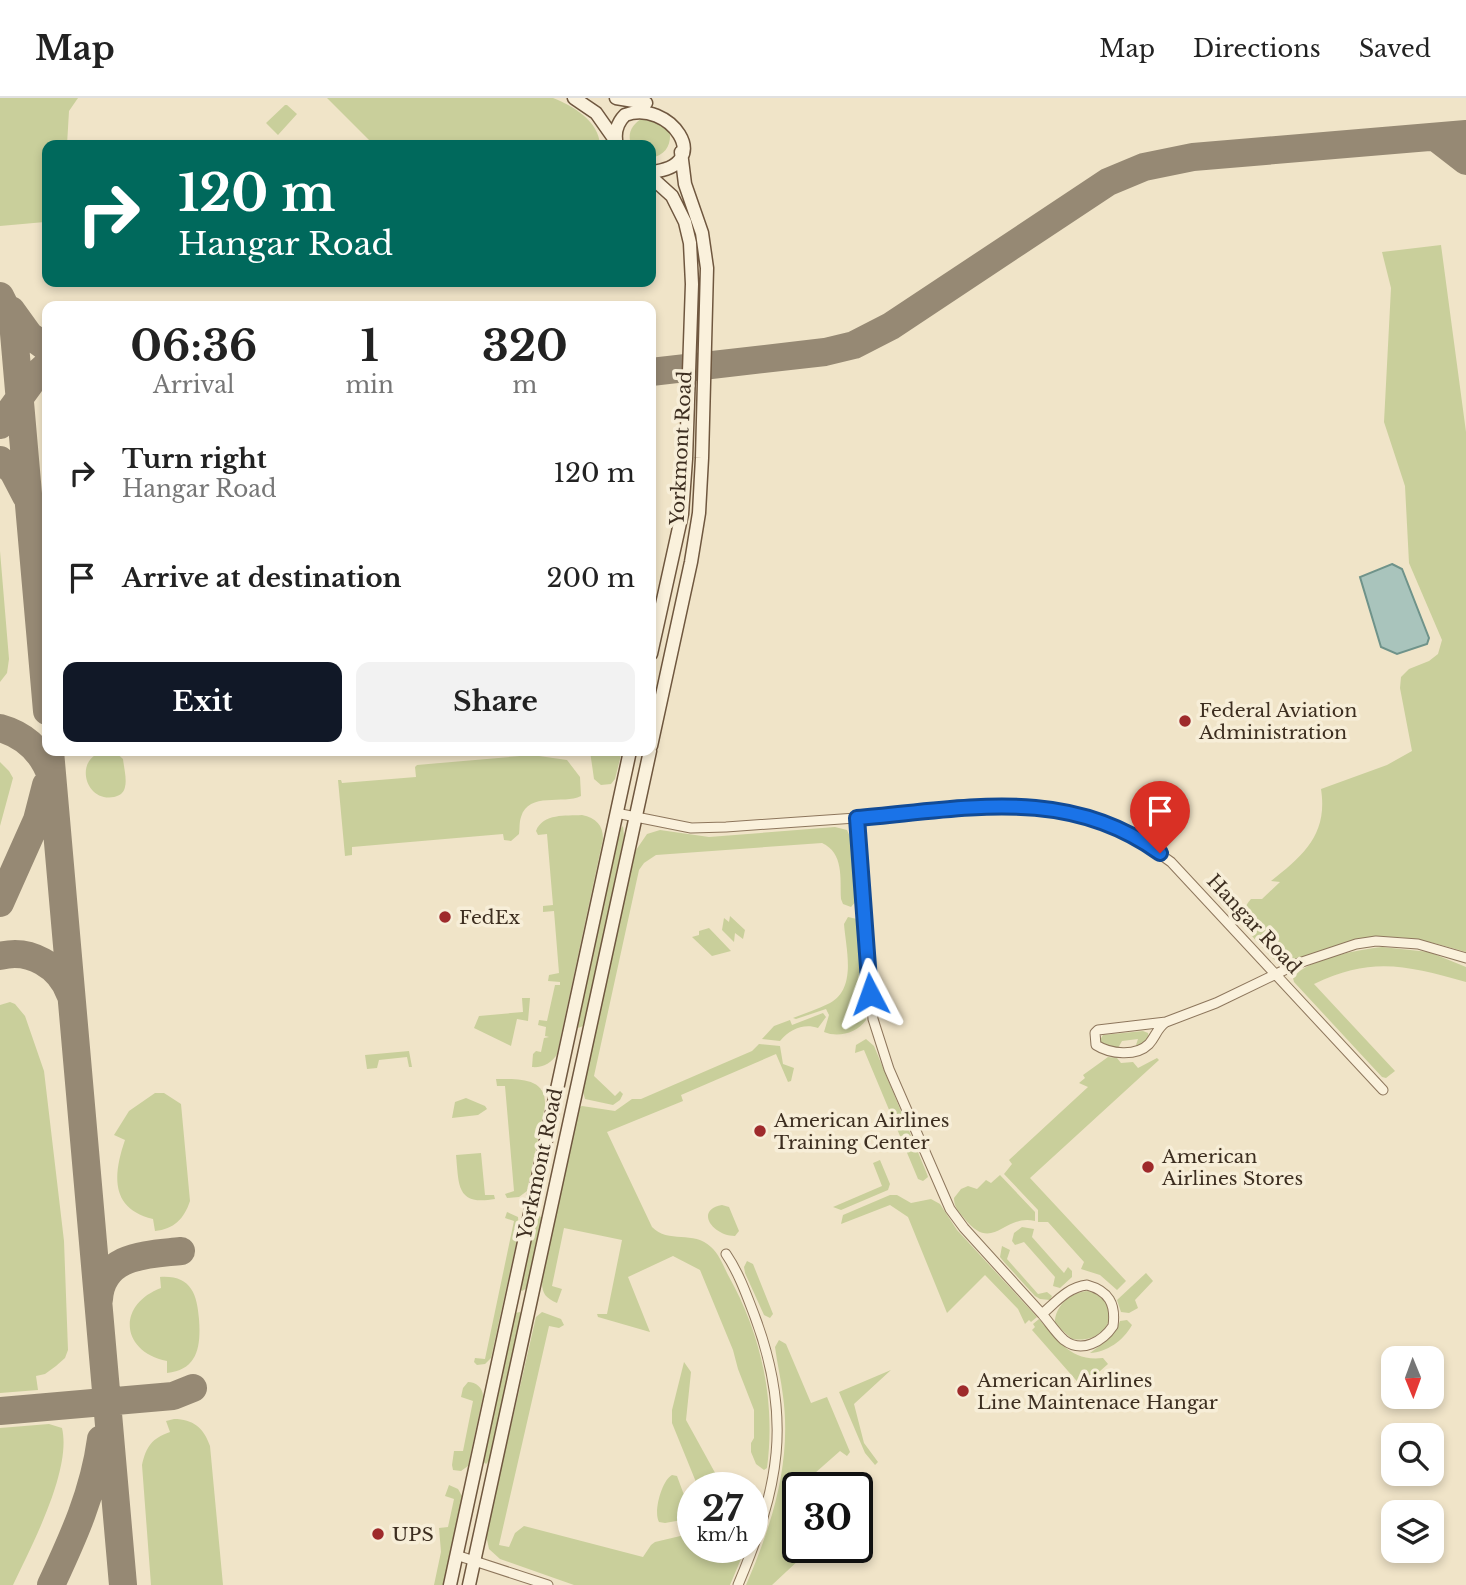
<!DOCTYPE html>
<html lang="en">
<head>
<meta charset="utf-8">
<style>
  :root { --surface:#fff; --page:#f2f2f2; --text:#222; --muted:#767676; --line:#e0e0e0; --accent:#111827 }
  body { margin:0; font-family:"Libre Baskerville",serif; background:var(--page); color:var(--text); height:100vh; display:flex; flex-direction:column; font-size:26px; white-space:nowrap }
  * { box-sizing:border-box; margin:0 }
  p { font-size:23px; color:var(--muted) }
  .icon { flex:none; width:38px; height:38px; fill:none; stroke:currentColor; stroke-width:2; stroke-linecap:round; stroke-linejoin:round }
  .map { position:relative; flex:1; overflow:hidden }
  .drawer { position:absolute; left:42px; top:203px; width:614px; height:455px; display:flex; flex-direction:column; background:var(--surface); border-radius:14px; box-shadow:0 4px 10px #0003 }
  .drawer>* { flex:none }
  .guide { position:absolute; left:42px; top:42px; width:614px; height:147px; border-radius:14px; box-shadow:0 4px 10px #0003; background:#00695c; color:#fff; overflow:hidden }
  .needle { width:46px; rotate:179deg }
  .controls { position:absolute; left:1381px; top:1248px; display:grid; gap:14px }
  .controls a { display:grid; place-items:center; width:63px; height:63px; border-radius:14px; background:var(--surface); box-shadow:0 4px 10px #0003; font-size:35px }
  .speed { position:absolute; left:677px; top:1374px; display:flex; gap:14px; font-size:35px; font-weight:700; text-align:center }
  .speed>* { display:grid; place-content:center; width:91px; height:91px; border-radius:50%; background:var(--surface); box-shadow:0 4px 10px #0003; line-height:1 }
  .speed small { font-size:18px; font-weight:400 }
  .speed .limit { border:4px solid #111; border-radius:10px; background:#fff; color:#111 }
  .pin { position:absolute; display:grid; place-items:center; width:60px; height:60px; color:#fff; margin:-72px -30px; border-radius:50% 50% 50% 0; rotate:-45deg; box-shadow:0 0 7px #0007 }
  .pin .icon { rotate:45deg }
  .me { position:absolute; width:77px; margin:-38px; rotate:356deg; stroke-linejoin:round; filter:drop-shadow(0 0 5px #0008) }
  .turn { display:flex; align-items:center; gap:24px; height:147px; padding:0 21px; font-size:32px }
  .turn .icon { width:91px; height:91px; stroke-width:2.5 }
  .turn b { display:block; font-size:49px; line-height:60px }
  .eta { display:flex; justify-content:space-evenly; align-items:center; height:119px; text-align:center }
  .eta b { font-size:42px; font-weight:700; line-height:49px }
  .button { display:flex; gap:14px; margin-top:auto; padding:14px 21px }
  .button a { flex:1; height:80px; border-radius:14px; background:var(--accent); color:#fff; font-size:28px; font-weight:700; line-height:80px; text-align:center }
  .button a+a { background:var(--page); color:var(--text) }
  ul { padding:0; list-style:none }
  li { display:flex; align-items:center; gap:21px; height:105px; padding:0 21px }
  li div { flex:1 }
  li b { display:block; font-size:26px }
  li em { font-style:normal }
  header { display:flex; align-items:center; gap:42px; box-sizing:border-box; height:98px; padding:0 35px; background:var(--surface); border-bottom:2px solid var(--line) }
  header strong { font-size:33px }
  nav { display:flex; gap:38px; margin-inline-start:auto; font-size:24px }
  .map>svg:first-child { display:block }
  .green { fill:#c9cf9b }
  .water { fill:#a9c4bc; stroke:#6f938a; stroke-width:2 }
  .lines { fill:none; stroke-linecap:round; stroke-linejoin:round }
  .taxiway { stroke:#968974; stroke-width:28 }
  .street-casing { stroke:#8d765c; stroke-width:11 }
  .secondary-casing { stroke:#6f573f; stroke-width:15 }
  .street { stroke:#faf1dc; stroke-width:9 }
  .secondary { stroke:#faf1dc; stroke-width:12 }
  .route-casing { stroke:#114b97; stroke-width:18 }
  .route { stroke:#1a73e8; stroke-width:12 }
  .poi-dot { fill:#9e2a2b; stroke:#f7eed8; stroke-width:2.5 }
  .labels { text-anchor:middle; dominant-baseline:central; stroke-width:7; stroke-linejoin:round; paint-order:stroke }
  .street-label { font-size:19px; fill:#3d2e20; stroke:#f7eed8 }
  .poi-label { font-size:19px; fill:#3d2e20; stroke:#f7eed8; text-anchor:start }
</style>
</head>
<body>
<header>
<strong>Map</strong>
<nav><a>Map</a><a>Directions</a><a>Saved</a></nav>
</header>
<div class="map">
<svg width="1466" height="1487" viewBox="0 0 1466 1487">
  <rect width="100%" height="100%" fill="#f0e4c8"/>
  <path class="green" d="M 0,0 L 78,0 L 69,13 L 67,47 L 47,47 L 47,135 L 45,124 L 0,128 Z
    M 327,0 L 553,0 C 573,8 599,23 600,47 L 374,47 Z
    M 285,7 L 287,7 L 297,16 L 278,37 L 266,25 Z
    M 643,20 L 656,20 L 670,34 C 671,48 665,57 651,60 L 651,47 L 631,47 C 627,35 632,26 643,20 Z
    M 1441,147 L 1466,334 L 1466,854 C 1429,843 1388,832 1349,844 C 1327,850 1304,863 1282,866 C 1273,863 1268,855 1261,848 C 1247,833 1235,819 1251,801 L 1262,801 L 1280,784 L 1271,783 C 1304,757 1328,736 1321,691 L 1387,667 L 1412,653 L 1400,590 L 1401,579 L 1409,571 L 1429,563 L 1438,556 L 1442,542 L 1409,465 L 1405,388 L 1384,324 L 1391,190 L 1382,154 Z
    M 0,453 L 9,561 L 7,575 L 0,584 Z
    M 114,653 L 123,661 C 124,670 127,681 125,689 C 124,695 119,698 114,699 C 81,705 72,650 114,653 Z
    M 590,653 L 622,653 L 615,681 L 611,686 L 601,687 L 594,681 Z
    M 532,657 L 567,662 L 580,679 L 581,698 C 563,707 529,693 521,719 C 519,725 520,730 519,736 L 511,743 L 504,742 L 503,736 L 352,749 L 352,757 L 345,758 L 338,682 L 341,682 L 342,685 L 416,679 L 415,669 L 417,667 Z
    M 0,664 L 9,673 L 13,680 L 0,728 Z
    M 582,717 C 596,720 603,727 603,741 L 557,956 C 552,965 542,970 532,969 L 533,956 L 536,953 L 541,954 L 544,940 L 549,939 L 545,938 L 546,929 L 538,927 L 539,922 L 547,923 L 555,887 L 560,887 L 560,884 L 548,883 L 549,877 L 559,875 L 554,813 L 543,814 L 543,808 L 553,807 L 547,736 L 538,737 L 536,733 C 543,715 566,718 582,717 Z
    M 623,728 L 624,738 L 585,923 L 583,928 L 578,930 L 576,928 L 619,732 Z
    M 835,729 L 847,732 L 852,743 L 857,802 L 851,809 L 843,806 L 841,801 C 840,780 844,755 822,745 L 656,757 L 644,765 L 639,772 L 594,978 L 615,998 L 620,993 L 623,996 L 620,1002 L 613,1007 L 585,1001 L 582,990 L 634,755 L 647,736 L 660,732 L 709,739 Z
    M 730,818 L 745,832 L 743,841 L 735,835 L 734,844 L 722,832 L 724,820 L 729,824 Z
    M 848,819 L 857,821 L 859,825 L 866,922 C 857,935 838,940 824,934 L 829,917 L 826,911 L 796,921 L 793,920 C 805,915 818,911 830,905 C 857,890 846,852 844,826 Z
    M 709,830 L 731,853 L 712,858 L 692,839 L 699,837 L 699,833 Z
    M 1382,849 L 1429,854 L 1466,869 L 1466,884 C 1407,868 1373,858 1314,886 L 1395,973 L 1386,980 L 1382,979 L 1294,884 L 1293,880 C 1307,860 1359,852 1382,849 Z
    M 522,900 L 530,900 L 528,923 L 517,921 L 511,948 L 474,930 L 479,918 L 523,914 Z
    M 10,904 L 15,906 L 25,918 L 44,973 L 64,1143 L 68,1252 L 65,1260 L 56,1268 L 45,1276 L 36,1278 L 38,1292 L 0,1295 L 0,907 Z
    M 823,915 L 826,919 L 818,930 C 804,925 790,931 780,943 L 762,941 L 774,928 L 790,922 L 792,927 Z
    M 1143,933 L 1148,935 L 1149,940 L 1141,947 L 1136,947 L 1138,941 L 1122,943 L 1118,950 C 1111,950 1103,949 1100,942 L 1103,937 Z
    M 866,941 L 874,948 L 927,1076 L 928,1079 L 923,1083 L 918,1081 L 864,952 L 855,955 L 856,947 Z
    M 759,946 L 780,948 L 783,966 L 794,970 L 791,983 L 788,984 L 776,956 L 681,997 L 683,1003 L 607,1034 L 652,1129 C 668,1146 694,1132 711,1149 C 719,1156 723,1167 728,1177 C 761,1235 776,1303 767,1370 L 764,1372 L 756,1366 L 751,1354 L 751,1345 L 754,1340 L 754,1312 L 738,1271 L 733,1252 L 700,1172 L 673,1158 L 628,1179 L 650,1234 L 598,1219 L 597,1216 L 607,1216 L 622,1142 L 564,1130 L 552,1188 L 562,1191 L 557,1205 C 546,1200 542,1196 542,1184 L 578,1010 L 582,1008 L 615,1013 L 632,1001 L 641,1001 L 752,953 Z
    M 409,953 L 412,969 L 409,969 L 407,959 L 379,962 L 377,970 L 367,971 L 365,957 Z
    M 1108,959 L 1117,960 L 1121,965 L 1133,964 L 1138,970 L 1157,960 L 1159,962 L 1030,1080 L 1126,1183 L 1117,1192 L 1100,1177 L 1081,1171 L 1084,1164 L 1048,1124 L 1038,1124 L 1038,1112 L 1004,1076 L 1012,1066 L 1009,1062 L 1088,989 L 1079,985 L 1085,980 L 1083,977 Z
    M 496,981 C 518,981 547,979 545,1008 L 527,1093 L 519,1099 L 507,1100 L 505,1096 L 514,1093 L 505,988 L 497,988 Z
    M 155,995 L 164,995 L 181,1006 L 190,1103 C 184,1121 174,1131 155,1133 L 153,1121 C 110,1111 113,1077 125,1042 L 114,1037 L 129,1013 Z
    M 466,1000 L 485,1008 L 487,1011 L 478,1017 L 452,1020 L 455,1004 Z
    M 481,1055 L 485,1097 L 494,1097 L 495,1101 C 456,1108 459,1087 456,1057 Z
    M 880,1062 L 890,1086 L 888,1092 L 841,1112 L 833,1109 L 882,1088 L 873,1065 Z
    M 1000,1077 L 1035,1114 L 1035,1123 C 1004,1115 993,1157 964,1120 C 958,1113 954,1109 954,1100 L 961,1091 L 968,1088 L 977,1091 L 986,1082 L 991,1085 Z
    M 890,1097 L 897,1097 L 911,1105 L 931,1101 L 940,1106 L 957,1132 L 1037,1219 L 1031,1224 L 1029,1222 L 1025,1226 L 1018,1211 L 985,1177 L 947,1215 L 908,1119 L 890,1107 L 841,1126 L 843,1117 Z
    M 722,1107 L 729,1109 L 739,1133 L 735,1138 C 713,1138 694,1112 722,1107 Z
    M 507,1114 L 518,1119 L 519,1132 L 491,1260 L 485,1266 L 477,1267 L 474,1264 L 475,1260 L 485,1261 L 514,1123 L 505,1120 Z
    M 537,1116 L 542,1120 L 527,1190 L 522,1193 L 520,1191 Z
    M 1022,1129 L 1034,1131 L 1032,1139 L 1064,1175 L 1068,1169 L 1072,1173 L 1072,1179 L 1060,1190 L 1053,1188 L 1055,1179 L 1024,1144 L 1015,1147 L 1012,1143 L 1014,1135 Z
    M 1002,1148 L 1010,1152 L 1007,1161 L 1038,1196 L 1047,1194 L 1052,1198 L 1050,1202 L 1040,1201 L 1035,1198 L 1004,1164 L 1000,1159 Z
    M 747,1163 L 753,1166 L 773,1216 L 770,1220 L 764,1217 L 745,1175 L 744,1169 Z
    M 1146,1175 L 1153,1183 L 1135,1202 L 1138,1210 L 1129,1215 L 1121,1214 L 1117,1202 Z
    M 160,1179 C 191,1177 197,1196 199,1221 C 201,1248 198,1272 167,1275 L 167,1263 C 121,1254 116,1207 161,1190 Z
    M 1088,1193 C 1125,1204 1111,1247 1072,1241 L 1055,1226 C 1054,1208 1071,1194 1088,1193 Z
    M 520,1214 L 522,1217 L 490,1362 L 486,1366 L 482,1363 L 515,1215 Z
    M 542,1214 L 561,1221 L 564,1227 L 559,1230 L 549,1228 L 499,1447 L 509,1449 L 515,1435 L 524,1428 L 643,1459 L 651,1447 L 655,1444 L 693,1435 L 693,1449 L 746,1449 L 730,1487 L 574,1487 L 500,1461 L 489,1451 L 486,1437 L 536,1219 Z
    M 1039,1221 C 1059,1242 1070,1264 1103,1260 L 1108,1266 L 1082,1289 L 1032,1232 L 1035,1229 L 1033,1226 Z
    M 1127,1222 L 1132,1227 C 1123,1243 1107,1254 1090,1255 C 1103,1245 1114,1240 1120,1223 Z
    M 779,1242 L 786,1246 L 811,1305 L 827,1299 L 850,1354 L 847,1358 L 840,1353 L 798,1390 L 785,1443 L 801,1460 L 772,1487 L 746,1487 C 772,1427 792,1364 783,1298 C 781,1281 777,1265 775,1249 Z
    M 684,1264 L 691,1274 L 686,1322 L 719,1382 L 734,1389 L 698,1389 L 672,1325 L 672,1312 Z
    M 891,1272 L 854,1306 L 864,1345 L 878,1364 L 875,1367 L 865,1355 L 839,1294 Z
    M 468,1284 C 476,1284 483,1290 483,1298 L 468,1368 L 461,1373 L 453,1372 L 452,1367 L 454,1353 L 463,1353 L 473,1303 L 461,1299 L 463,1290 Z
    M 174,1321 C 193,1321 204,1330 210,1348 L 223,1487 L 151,1487 L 142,1367 C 146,1349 152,1340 170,1334 L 166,1323 Z
    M 49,1326 L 62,1330 C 72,1372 31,1449 13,1487 L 0,1487 L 0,1330 Z
    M 672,1377 L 677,1378 L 687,1405 L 693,1405 L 693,1420 L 665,1425 L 659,1424 C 653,1414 662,1382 672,1377 Z
    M 449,1387 L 458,1391 L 462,1398 L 443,1487 L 434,1487 L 441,1454 L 439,1430 L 448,1429 L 454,1401 L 445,1398 Z"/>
  <path class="water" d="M 1392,466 L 1402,471 L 1429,540 L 1427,546 L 1397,556 L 1381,549 L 1360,479 Z"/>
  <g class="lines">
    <path class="taxiway" d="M 1435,39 L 1466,63
      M 0,198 L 13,224 L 47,613
      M 11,212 L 29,237 L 47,250
      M 651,274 L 825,254 L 854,247 L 891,228 L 1108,84 L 1144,69 L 1193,59 L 1466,36
      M 0,327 L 37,276 L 47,267
      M 0,362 L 13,373 L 26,398
      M 0,630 C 25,637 42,653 51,678
      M 50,653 L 123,1487
      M 0,805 L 37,722 L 46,687
      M 0,858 C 30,850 60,868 70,896
      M 99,1201 C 102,1156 147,1157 181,1153
      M 0,1313 L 173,1298 L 193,1290
      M 51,1487 C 73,1440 94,1394 101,1341"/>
    <defs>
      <path id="street" d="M 616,715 L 691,730 L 726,729 L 1028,708 C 1085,715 1125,729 1171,764 L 1383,992
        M 857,720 L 873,921 L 889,971 L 950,1111 L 964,1130 L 1042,1216
        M 1166,924 C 1157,930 1156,938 1149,946 C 1136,959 1110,956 1096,947 L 1095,935 L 1098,932 L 1166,924 L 1216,905 L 1299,865 L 1356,846 L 1376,843 L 1418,846 L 1466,860
        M 726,1156 C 739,1175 747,1198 755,1219 C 793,1321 779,1390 738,1487
        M 1087,1187 C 1109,1193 1116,1206 1113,1228 C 1103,1243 1082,1256 1064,1242 C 1056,1235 1049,1224 1042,1216 C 1056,1204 1068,1189 1087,1187 Z
        M 456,1457 L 548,1487"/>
      <path id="secondary" d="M 574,0 L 596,15 L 615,42
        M 616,0 L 646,5
        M 617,47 C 614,36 617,25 625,17 C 668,0 718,67 651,74
        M 651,79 L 672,98 L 685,124 L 690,145 L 692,186 L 686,361 L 682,416 L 651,556
        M 651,648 L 691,464 L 699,415 L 702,360 L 707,170 L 702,135 L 685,86 L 681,54
        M 450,1487 L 630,653
        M 469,1487 L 650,653"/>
    </defs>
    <use href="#street" class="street-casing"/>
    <use href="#secondary" class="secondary-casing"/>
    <use href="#street" class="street"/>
    <use href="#secondary" class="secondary"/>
  </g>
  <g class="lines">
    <defs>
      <path id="route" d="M 870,896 L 857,720 C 964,711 1066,687 1160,755"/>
    </defs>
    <use href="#route" class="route-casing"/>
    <use href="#route" class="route"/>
  </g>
  <g class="poi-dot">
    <circle cx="1185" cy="623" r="7"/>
    <circle cx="445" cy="819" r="7"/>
    <circle cx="760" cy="1033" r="7"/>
    <circle cx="1148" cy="1069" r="7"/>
    <circle cx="963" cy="1293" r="7"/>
    <circle cx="378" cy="1436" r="7"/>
  </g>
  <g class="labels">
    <g class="street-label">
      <text transform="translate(681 350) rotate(-87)">Yorkmont Road</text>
      <text transform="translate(1254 826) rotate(47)">Hangar Road</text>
      <text transform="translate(540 1066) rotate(-78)">Yorkmont Road</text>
    </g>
    <g class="poi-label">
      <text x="1199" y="612">Federal Aviation<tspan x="1199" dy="22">Administration</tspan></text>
      <text x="459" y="819">FedEx</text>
      <text x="774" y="1022">American Airlines<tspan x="774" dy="22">Training Center</tspan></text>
      <text x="1162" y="1058">American<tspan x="1162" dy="22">Airlines Stores</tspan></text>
      <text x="977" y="1282">American Airlines<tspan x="977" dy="22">Line Maintenace Hangar</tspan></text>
      <text x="392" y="1436">UPS</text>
    </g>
  </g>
</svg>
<div class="controls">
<a><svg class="needle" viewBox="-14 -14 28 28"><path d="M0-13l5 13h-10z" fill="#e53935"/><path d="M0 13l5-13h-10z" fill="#767676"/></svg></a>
<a><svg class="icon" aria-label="search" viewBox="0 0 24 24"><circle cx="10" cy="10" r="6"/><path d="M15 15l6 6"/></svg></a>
<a><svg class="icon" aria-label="layers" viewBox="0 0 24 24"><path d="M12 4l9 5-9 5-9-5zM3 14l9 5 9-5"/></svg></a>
</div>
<div class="speed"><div>27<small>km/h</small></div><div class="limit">30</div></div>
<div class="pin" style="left:1160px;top:755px;background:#d93025"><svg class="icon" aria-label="arrive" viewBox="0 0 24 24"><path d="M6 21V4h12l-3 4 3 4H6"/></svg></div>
<svg class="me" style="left:870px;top:896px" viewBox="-20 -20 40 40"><path d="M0-17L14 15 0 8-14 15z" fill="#1a73e8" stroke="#fff" stroke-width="4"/></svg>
<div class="guide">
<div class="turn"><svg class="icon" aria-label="right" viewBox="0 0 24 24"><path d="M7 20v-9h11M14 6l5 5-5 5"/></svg><div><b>120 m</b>Hangar Road</div></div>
</div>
<section class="drawer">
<div class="eta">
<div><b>06:36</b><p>Arrival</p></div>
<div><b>1</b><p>min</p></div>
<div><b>320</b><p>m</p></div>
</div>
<ul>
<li><svg class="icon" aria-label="right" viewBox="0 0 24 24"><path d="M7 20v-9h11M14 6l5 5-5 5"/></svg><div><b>Turn right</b><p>Hangar Road</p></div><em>120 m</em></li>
<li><svg class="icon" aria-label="arrive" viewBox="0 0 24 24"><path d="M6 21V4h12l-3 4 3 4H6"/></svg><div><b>Arrive at destination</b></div><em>200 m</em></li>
</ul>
<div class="button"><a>Exit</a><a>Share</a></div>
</section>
</div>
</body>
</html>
